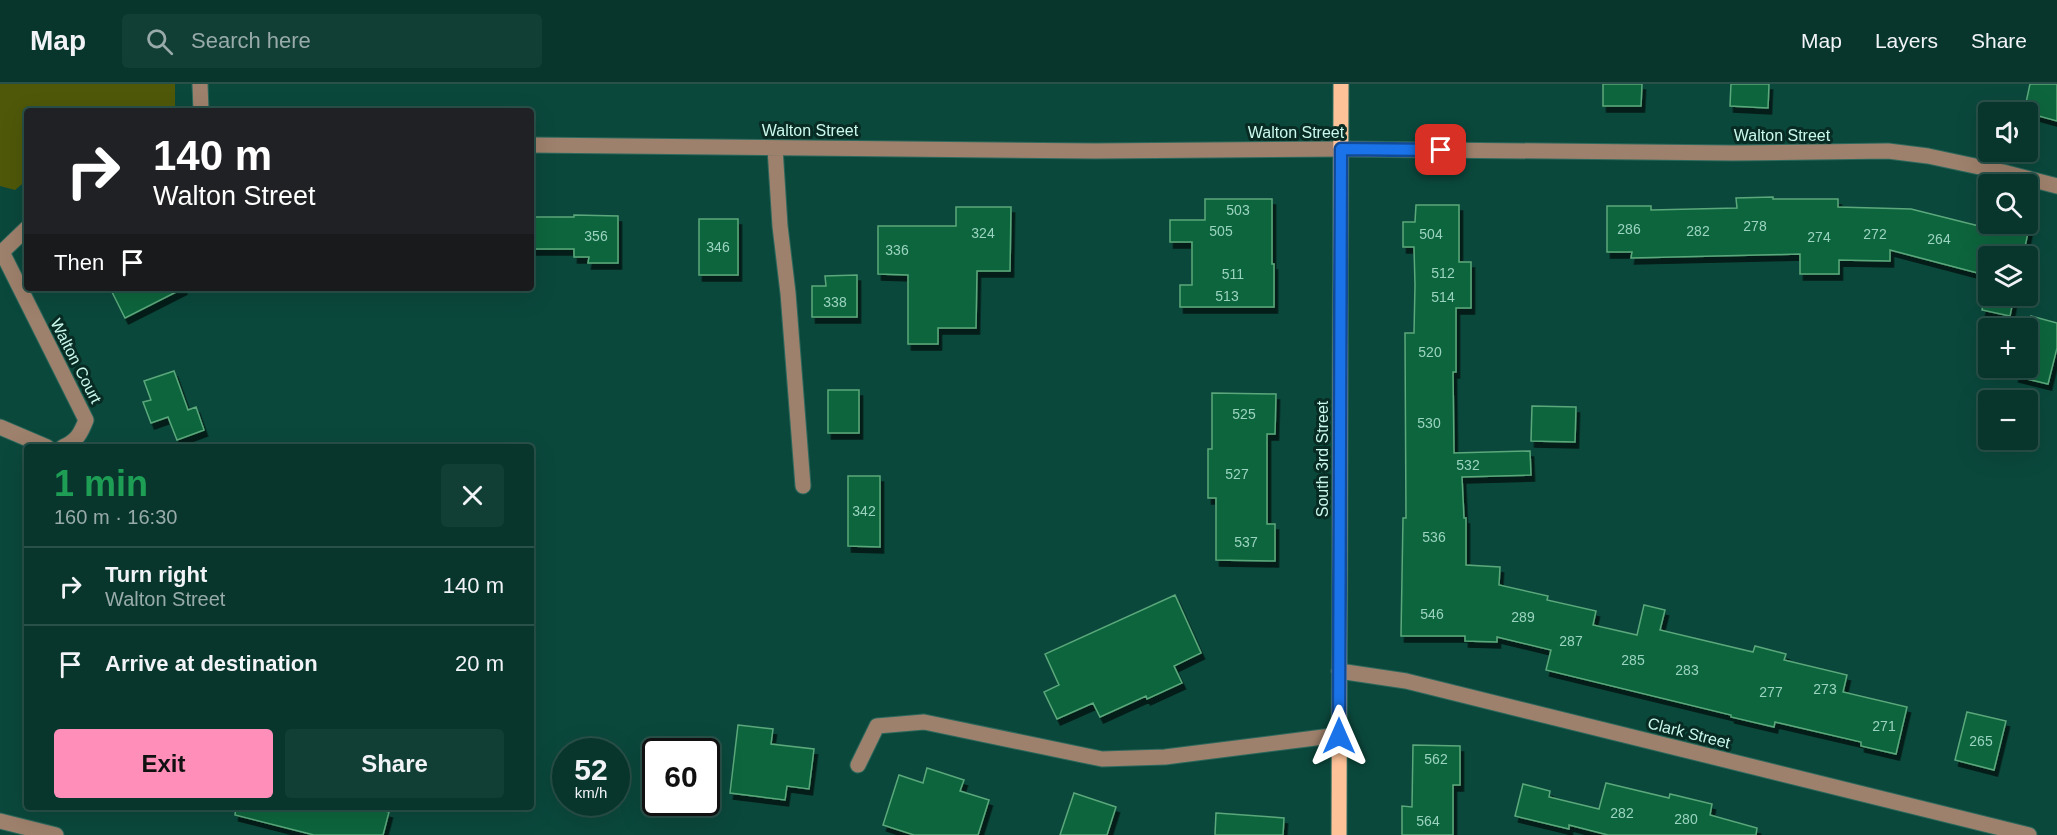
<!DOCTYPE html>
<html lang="en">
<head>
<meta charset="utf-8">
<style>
  :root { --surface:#08362d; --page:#113e35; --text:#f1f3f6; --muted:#98abaa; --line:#295049; --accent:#ff8eb9 }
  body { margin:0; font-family:Helvetica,sans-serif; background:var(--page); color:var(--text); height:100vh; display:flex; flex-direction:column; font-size:22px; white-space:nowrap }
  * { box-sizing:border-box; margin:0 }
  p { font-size:20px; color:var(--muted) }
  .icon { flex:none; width:33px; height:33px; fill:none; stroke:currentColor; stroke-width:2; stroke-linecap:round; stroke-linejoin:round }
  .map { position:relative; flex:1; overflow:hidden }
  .drawer { position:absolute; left:24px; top:360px; width:510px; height:366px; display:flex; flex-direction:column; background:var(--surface); border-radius:6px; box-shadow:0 6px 24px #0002,0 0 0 2px var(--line) }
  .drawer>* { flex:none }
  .banner { position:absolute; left:24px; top:24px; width:510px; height:183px; border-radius:6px; box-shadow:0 6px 24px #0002,0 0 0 2px var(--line); background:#202124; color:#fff; overflow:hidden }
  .controls { position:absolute; left:1978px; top:18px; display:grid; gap:12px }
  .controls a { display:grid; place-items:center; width:60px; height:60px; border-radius:6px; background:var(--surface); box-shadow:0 6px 24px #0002,0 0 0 2px var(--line); font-size:30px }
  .speed { position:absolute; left:552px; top:654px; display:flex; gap:12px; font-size:30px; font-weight:700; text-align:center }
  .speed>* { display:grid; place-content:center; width:78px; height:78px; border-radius:50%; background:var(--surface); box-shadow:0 6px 24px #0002,0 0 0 2px var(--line); line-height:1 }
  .speed small { font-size:15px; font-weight:400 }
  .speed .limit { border:3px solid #111; border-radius:9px; background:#fff; color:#111 }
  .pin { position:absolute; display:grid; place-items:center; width:51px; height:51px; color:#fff; margin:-26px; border-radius:12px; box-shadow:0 3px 9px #0006 }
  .me { position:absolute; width:66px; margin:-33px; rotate:0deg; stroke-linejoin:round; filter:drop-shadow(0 0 4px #0008) }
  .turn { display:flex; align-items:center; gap:21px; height:126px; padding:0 30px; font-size:27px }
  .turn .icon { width:78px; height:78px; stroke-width:2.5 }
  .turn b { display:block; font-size:42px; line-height:51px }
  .then { display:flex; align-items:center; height:57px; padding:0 30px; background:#0003; gap:12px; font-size:22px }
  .round { display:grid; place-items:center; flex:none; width:63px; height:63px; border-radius:6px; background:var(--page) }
  .overview { display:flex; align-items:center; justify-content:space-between; height:102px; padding:0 30px }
  h1 { font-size:36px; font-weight:700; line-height:45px; color:#1e9e55 }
  .button { display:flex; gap:12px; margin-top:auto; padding:12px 30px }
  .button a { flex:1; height:69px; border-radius:6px; background:var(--accent); color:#111; font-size:24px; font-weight:700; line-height:69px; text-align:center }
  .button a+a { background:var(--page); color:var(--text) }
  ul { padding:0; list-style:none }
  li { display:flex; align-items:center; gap:18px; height:78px; padding:0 30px; border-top:2px solid var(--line) }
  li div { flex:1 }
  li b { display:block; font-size:22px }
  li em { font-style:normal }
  header { display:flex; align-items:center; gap:36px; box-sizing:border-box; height:84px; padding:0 30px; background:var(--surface); border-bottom:2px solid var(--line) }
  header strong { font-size:28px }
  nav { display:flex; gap:33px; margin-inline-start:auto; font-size:21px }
  .search { width:420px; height:54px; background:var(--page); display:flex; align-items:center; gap:15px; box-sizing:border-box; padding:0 21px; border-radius:6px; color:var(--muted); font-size:22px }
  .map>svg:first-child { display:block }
  .green { fill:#4f5809 }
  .building { fill:#0a653c; stroke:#5ba87b; stroke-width:1.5; filter:url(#shadow) }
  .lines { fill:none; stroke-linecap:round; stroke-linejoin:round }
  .minor-casing { stroke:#2d685c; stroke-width:17 }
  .major-casing { stroke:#2d685c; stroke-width:17 }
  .minor { stroke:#9e816c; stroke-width:15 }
  .major { stroke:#fdc298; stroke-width:15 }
  .route-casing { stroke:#114b97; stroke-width:15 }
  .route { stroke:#1a73e8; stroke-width:10 }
  .labels { text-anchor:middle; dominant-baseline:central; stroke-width:6; stroke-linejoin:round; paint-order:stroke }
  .number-label { font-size:14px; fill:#9ad4c0 }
  .street-label { font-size:16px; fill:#caf9ec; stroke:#082b23 }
</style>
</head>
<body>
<header>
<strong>Map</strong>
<div class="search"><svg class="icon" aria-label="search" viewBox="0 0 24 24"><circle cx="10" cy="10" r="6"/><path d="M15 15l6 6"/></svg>Search here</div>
<nav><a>Map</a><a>Layers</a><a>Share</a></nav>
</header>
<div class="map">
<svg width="2057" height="751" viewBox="0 0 2057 751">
  <defs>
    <filter id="shadow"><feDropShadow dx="3.5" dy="6" stdDeviation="0" flood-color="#0009"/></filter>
  </defs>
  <rect width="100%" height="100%" fill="#0b483c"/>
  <path class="green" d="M 0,0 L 175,0 L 175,26 L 27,27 L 27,96 L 15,106 L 0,102 Z"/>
  <path class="building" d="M 1603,0 L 1642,0 L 1641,22 L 1603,22 Z
    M 1731,0 L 1769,0 L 1768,24 L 1730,22 Z
    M 2030,0 L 2057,0 L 2057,37 L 2024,28 Z
    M 1773,113 L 1773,115 L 1838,115 L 1838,123 L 1911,125 L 1999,147 L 2000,140 L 2029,144 L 2023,172 L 1989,172 L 1989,192 L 1890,166 L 1890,177 L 1839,176 L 1839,190 L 1800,190 L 1800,170 L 1631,174 L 1632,168 L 1607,168 L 1607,122 L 1651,122 L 1651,126 L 1737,124 L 1736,114 Z
    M 1205,115 L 1272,115 L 1272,180 L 1274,180 L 1274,223 L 1180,223 L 1180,201 L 1192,201 L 1192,158 L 1170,158 L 1170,136 L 1205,136 Z
    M 1416,121 L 1459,121 L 1459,178 L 1471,178 L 1471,224 L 1456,224 L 1456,288 L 1453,288 L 1454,369 L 1530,367 L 1531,391 L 1462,393 L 1464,434 L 1466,434 L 1466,481 L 1500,483 L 1499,501 L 1548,512 L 1547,516 L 1596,527 L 1593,541 L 1637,551 L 1644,521 L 1665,526 L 1660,546 L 1753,568 L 1755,562 L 1786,570 L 1784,576 L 1847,591 L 1843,608 L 1907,623 L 1896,670 L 1861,662 L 1861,658 L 1775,638 L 1774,643 L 1731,633 L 1731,631 L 1546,586 L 1551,566 L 1497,553 L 1497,558 L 1465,557 L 1465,552 L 1401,552 L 1403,434 L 1406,434 L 1405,249 L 1414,249 L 1415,201 L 1414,163 L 1403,163 L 1403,138 L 1415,138 Z
    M 956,123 L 1011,123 L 1010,187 L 977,187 L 976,244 L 938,244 L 938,260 L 908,260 L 908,191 L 878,190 L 878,142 L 956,142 Z
    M 574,131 L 618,132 L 618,179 L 588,179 L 589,173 L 574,173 L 574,165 L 531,165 L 531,133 L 574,133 Z
    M 699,135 L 738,135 L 738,191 L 699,191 Z
    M 857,191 L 857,233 L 812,233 L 812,202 L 826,202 L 825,192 Z
    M 1989,193 L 1989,212 L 2014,212 L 2010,232 L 1982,226 Z
    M 110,204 L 184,204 L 125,234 Z
    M 2031,232 L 2057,239 L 2057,264 L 2048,300 L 2015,292 L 2017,284 L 2028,284 L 2027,244 Z
    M 174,287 L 188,326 L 196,323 L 204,346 L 177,356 L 168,333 L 151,339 L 143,318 L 151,316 L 144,297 Z
    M 828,306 L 859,306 L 859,349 L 828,349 Z
    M 1212,309 L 1276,310 L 1275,350 L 1267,350 L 1267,440 L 1275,440 L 1275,477 L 1216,476 L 1216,414 L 1208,414 L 1208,365 L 1212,365 Z
    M 1532,322 L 1576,323 L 1575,358 L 1531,357 Z
    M 848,392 L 880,392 L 880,463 L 848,462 Z
    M 1175,511 L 1201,569 L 1174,582 L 1182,599 L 1147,615 L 1146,612 L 1100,633 L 1093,619 L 1057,635 L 1044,608 L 1059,601 L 1045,570 Z
    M 1967,628 L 2006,637 L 1994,686 L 1955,676 Z
    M 738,641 L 773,645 L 771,660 L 814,665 L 809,705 L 787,702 L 785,716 L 730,709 Z
    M 1413,661 L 1460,662 L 1460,701 L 1453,701 L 1453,751 L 1402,751 L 1402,722 L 1412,723 Z
    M 927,684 L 964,696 L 960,707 L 989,716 L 978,751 L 914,751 L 883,741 L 899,691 L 923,699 Z
    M 1606,699 L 1669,714 L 1670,710 L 1712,720 L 1710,731 L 1757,744 L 1756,751 L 1608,751 L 1569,741 L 1569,745 L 1515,732 L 1523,700 L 1550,707 L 1549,713 L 1599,725 Z
    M 1074,709 L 1116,723 L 1107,751 L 1060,751 Z
    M 236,723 L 369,723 L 389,728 L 383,751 L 314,751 L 235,731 Z
    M 1216,729 L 1284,734 L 1283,751 L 1215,751 Z"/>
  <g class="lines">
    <defs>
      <path id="minor" d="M 200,0 L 201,27
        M 531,61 L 1095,67 L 1341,65 L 1733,69 L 1888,67 L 1928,72 L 2003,88 L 2057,102
        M 775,64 L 780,142 L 788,209 L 803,402
        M 2,168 L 86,336 C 81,349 77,357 63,363
        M 0,170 L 27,144
        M 0,343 L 47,363
        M 1339,587 L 1406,597 L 2029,751
        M 858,681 L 877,642 L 924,638 L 1102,675 L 1165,673 L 1339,651
        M 0,737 L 56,751"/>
      <path id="major" d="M 1339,751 L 1341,0"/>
    </defs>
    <use href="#minor" class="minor-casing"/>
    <use href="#major" class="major-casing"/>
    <use href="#minor" class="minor"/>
    <use href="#major" class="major"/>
  </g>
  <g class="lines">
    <defs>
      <path id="route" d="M 1339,652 L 1341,65 L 1441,66"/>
    </defs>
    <use href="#route" class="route-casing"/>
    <use href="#route" class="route"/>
  </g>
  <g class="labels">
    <g class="number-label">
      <text x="1238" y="126">503</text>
      <text x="1755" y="142">278</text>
      <text x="1629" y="145">286</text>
      <text x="1221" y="147">505</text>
      <text x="1698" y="147">282</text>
      <text x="983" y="149">324</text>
      <text x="1431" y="150">504</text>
      <text x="1875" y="150">272</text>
      <text x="596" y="152">356</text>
      <text x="1819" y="153">274</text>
      <text x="1939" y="155">264</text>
      <text x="718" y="163">346</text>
      <text x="897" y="166">336</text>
      <text x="1443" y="189">512</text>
      <text x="1233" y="190">511</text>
      <text x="1227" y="212">513</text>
      <text x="1443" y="213">514</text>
      <text x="835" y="218">338</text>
      <text x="1430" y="268">520</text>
      <text x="1244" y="330">525</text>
      <text x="1429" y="339">530</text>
      <text x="1468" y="381">532</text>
      <text x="1237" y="390">527</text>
      <text x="864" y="427">342</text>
      <text x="1434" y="453">536</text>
      <text x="1246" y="458">537</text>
      <text x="1432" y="530">546</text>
      <text x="1523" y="533">289</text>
      <text x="1571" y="557">287</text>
      <text x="1633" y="576">285</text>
      <text x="1687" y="586">283</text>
      <text x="1825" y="605">273</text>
      <text x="1771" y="608">277</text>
      <text x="1884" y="642">271</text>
      <text x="1981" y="657">265</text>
      <text x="1436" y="675">562</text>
      <text x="1622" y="729">282</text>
      <text x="1686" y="735">280</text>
      <text x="1428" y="737">564</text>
    </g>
    <g class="street-label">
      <text x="810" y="46">Walton Street</text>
      <text x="1296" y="48">Walton Street</text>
      <text x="1782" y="51">Walton Street</text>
      <text transform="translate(76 277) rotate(63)">Walton Court</text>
      <text transform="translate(1322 375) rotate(-90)">South 3rd Street</text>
      <text transform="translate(1689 649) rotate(14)">Clark Street</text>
    </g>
  </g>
</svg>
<div class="controls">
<a><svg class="icon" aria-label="sound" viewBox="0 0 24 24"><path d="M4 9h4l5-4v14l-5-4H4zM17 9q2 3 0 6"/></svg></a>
<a><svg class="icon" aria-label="search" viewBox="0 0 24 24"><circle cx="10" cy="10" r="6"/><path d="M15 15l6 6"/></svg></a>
<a><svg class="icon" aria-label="layers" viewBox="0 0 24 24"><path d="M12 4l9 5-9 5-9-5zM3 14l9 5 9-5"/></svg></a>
<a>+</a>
<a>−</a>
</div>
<div class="speed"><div>52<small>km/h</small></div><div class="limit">60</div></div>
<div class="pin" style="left:1441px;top:66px;background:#d93025"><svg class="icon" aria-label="arrive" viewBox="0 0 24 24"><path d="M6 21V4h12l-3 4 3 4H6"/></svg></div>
<svg class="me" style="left:1339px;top:652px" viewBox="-20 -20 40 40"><path d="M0-17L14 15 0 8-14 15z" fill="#1a73e8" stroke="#fff" stroke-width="4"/></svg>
<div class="banner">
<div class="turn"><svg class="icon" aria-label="right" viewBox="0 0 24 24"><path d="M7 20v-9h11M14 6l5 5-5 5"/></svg><div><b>140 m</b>Walton Street</div></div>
<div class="then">Then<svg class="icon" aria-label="arrive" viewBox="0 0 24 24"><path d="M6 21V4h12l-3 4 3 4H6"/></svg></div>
</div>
<section class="drawer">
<div class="overview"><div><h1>1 min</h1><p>160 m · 16:30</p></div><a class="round"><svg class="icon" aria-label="close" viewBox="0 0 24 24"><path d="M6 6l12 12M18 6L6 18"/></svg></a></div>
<ul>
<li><svg class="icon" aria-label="right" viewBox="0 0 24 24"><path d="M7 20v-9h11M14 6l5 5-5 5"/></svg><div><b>Turn right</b><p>Walton Street</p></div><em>140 m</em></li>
<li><svg class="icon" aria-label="arrive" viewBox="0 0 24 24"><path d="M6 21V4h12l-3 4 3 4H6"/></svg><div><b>Arrive at destination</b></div><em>20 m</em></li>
</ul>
<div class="button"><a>Exit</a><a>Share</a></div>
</section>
</div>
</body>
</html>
